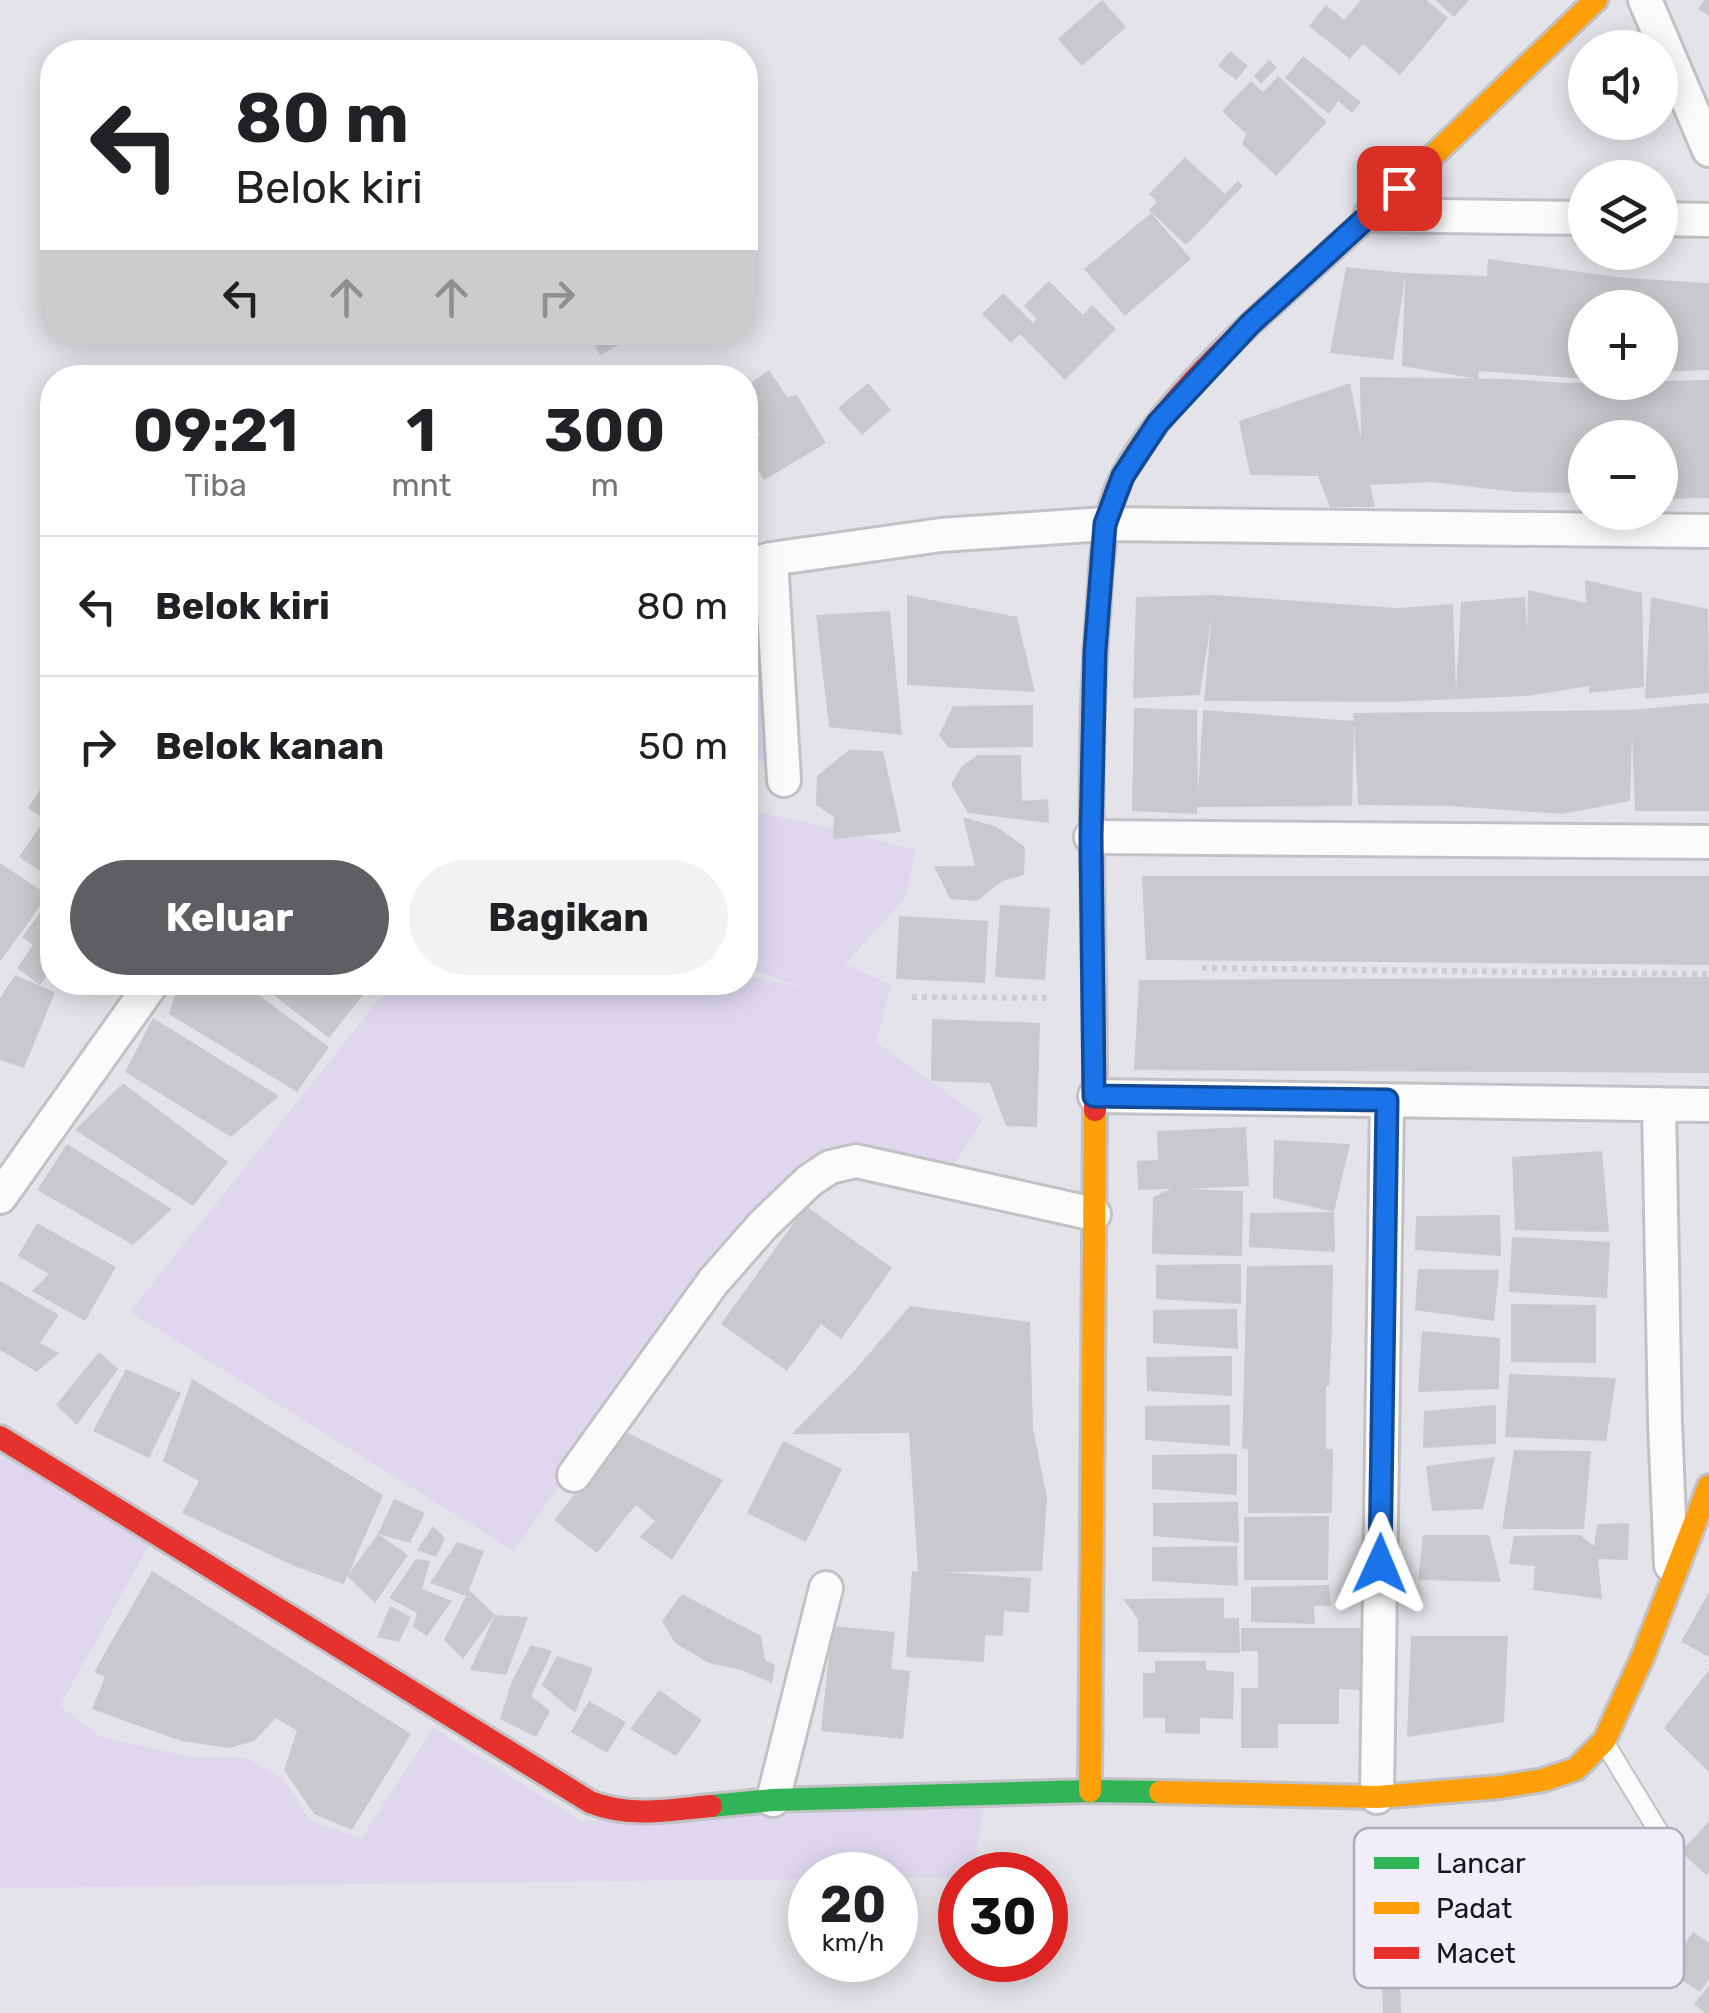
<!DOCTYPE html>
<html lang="id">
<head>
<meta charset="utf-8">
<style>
  :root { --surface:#fff; --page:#f2f2f2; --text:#202124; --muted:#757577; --line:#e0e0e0; --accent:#5f5e62 }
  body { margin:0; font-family:Rubik,sans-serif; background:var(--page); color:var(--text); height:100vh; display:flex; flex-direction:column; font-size:38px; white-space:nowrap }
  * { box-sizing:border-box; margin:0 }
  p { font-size:32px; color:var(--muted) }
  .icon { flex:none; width:55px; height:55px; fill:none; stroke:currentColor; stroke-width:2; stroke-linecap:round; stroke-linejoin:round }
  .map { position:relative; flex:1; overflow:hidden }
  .side { position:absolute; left:40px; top:365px; width:718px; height:630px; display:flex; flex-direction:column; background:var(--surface); border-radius:40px; box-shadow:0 5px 25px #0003 }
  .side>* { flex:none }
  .banner { position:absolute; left:40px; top:40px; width:718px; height:305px; border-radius:40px; box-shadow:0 5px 25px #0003; background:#fff; color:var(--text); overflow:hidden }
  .tools { position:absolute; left:1568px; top:30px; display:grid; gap:20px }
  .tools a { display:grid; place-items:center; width:110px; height:110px; border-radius:50%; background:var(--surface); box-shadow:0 5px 25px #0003; font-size:50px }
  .speed { position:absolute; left:788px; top:1852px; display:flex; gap:20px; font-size:50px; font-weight:700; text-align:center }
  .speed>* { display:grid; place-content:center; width:130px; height:130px; border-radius:50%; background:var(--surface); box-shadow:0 5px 25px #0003; line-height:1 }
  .speed small { font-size:25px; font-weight:400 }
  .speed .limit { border:15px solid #d22; background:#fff; color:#111 }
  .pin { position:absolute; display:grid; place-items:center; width:85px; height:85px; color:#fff; margin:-42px; border-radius:20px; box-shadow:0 5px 15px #0006 }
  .me { position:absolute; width:110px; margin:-55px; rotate:1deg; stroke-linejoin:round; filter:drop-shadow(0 0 8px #0008) }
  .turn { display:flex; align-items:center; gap:35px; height:210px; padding:0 30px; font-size:45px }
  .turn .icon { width:130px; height:130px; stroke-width:2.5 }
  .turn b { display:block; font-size:70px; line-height:85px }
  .lanes { display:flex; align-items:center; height:95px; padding:0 30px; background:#0003; justify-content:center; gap:50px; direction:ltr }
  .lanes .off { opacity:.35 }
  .eta { display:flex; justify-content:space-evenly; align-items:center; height:170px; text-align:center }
  .eta b { font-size:60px; font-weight:700; line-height:70px }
  .primary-button { display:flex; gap:20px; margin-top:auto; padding:20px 30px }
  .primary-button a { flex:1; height:115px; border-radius:60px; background:var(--accent); color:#fff; font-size:40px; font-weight:700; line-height:115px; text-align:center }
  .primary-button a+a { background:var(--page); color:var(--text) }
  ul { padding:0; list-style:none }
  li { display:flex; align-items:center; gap:30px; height:140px; padding:0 30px; border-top:2px solid var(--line) }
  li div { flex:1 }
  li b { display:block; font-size:38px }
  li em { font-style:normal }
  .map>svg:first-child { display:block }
  .green { fill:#ded7ee }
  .building { fill:#c8c8cd }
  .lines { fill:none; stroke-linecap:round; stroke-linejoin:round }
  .lane-casing { stroke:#c2c1c6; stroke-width:22 }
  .street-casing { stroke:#c2c1c6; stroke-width:38 }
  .fast-casing { stroke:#c2c1c6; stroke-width:28 }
  .slow-casing { stroke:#c2c1c6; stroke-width:28 }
  .jam-casing { stroke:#c2c1c6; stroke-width:28 }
  .path { stroke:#cdcdcf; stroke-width:6; stroke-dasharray:5 5; stroke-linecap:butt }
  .lane { stroke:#fbfbfc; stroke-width:18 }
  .street { stroke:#fbfbfc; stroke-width:32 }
  .fast { stroke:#30b455; stroke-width:22 }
  .slow { stroke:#ff9f0a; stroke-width:22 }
  .jam { stroke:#e5322d; stroke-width:22 }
  .route-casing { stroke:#114b97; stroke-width:25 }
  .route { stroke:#1a73e8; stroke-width:18 }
  .key { fill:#f1edfa; stroke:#b0acb7; stroke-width:2.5 }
  .key-label { font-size:28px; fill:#17161a }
</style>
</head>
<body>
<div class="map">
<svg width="1709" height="2013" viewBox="0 0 1709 2013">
  <rect width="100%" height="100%" fill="#e4e3e9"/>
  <path class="green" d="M 758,570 L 771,767 L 759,759 L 745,738 L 745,575 Z
    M 749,811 L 807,822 L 915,850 L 906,897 L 845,964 L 891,985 L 876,1042 L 983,1119 L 951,1169 L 811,1159 L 710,1265 L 514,1551 L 130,1312 L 392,983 L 745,982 L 745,975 L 807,989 L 745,967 Z
    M 0,1437 L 156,1532 L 60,1706 L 101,1737 L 190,1757 L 245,1758 L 284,1779 L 309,1820 L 361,1839 L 433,1728 L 581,1821 L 984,1807 L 973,1875 L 960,1875 L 960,1878 L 810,1875 L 810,1879 L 0,1888 Z"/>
  <path class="building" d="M 1102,0 L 1126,27 L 1082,66 L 1058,39 Z
    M 1361,0 L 1426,0 L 1448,18 L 1400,75 L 1363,44 L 1350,59 L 1309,26 L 1326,5 L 1344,20 Z
    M 1435,0 L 1469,0 L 1454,17 Z
    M 1704,0 L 1709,0 L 1709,16 L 1698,9 Z
    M 1230,51 L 1248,66 L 1236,80 L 1218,66 Z
    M 1303,56 L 1361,102 L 1352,113 L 1338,101 L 1329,114 L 1285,78 Z
    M 1269,60 L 1277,67 L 1261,84 L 1254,76 Z
    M 1278,76 L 1327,122 L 1276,176 L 1242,144 L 1246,134 L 1222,111 L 1251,81 L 1263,92 Z
    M 1185,157 L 1225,194 L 1238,181 L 1243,186 L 1186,245 L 1149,210 L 1157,202 L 1149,194 Z
    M 1151,213 L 1191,259 L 1125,316 L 1084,269 Z
    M 1488,259 L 1624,278 L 1709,283 L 1709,370 L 1660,372 L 1660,308 L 1625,308 L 1624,287 L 1623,308 L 1585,308 L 1585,379 L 1479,371 L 1478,379 L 1402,366 L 1405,277 L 1393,360 L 1330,353 L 1346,267 L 1405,273 L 1487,276 Z
    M 1049,281 L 1083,315 L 1092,305 L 1116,329 L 1065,380 L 1020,334 L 1011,343 L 982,314 L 1003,293 L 1033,323 L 1037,319 L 1024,306 Z
    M 597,332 L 631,332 L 634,337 L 600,355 L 593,342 L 600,338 Z
    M 769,370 L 787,397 L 797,395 L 826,443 L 764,480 L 745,448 L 745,443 L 760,435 L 751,421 L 745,425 L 745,387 Z
    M 1360,377 L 1509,379 L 1564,383 L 1709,380 L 1709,498 L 1660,499 L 1660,438 L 1585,438 L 1585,493 L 1515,492 L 1432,482 L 1370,485 L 1375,507 L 1330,507 L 1318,476 L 1250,475 L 1239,421 L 1350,383 L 1361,438 Z
    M 868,383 L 891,410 L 862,435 L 838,408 Z
    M 1585,580 L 1642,593 L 1644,687 L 1589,693 L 1589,686 L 1527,696 L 1391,702 L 1204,701 L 1212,614 L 1200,695 L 1133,698 L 1136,597 L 1214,595 L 1398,608 L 1453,604 L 1456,691 L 1461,602 L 1525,597 L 1527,633 L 1528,590 L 1586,603 Z
    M 907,595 L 1017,617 L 1035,692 L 907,685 Z
    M 1651,597 L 1708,609 L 1709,693 L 1645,699 Z
    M 890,611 L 902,735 L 829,727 L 816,615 Z
    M 1705,703 L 1709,704 L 1709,811 L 1635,811 L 1632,734 L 1630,801 L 1562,814 L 1450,806 L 1358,805 L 1354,724 L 1352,806 L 1197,807 L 1197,814 L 1132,811 L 1134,708 L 1197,710 L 1198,795 L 1203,710 L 1354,721 L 1353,713 L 1631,710 Z
    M 1033,705 L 1033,747 L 949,748 L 939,735 L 953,706 Z
    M 747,741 L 756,797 L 745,791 Z
    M 849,750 L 883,751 L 901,832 L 833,839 L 834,817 L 816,805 L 817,776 Z
    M 978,755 L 1021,755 L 1022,801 L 1048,799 L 1049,823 L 968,813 L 951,784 L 962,766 Z
    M 52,771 L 52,879 L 19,857 L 45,819 L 28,808 Z
    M 963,817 L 997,827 L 1025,847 L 1024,875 L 1002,881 L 977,901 L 950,899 L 934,866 L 975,866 Z
    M 0,863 L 48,895 L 0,962 Z
    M 1142,876 L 1709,876 L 1709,965 L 1146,960 Z
    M 1000,905 L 1050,908 L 1045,980 L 995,977 Z
    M 44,907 L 52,913 L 52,968 L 40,985 L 17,968 L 33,945 L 22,937 Z
    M 899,916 L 988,921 L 985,983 L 896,979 Z
    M 15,975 L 55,992 L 24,1068 L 0,1060 L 0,998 Z
    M 1709,977 L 1709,1073 L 1134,1070 L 1139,980 Z
    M 179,982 L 241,982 L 329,1047 L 297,1092 L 169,1014 Z
    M 257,982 L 373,982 L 329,1038 Z
    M 153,1018 L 279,1096 L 231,1137 L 125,1072 Z
    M 932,1019 L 1040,1023 L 1037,1127 L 1006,1126 L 990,1083 L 931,1081 Z
    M 123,1083 L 228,1162 L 193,1206 L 75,1130 Z
    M 1246,1127 L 1249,1186 L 1185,1189 L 1243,1191 L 1242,1256 L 1152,1254 L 1153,1197 L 1171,1189 L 1138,1190 L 1137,1161 L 1158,1160 L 1157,1131 Z
    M 1274,1140 L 1350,1144 L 1334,1212 L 1273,1198 Z
    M 67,1144 L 172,1209 L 133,1245 L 37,1190 Z
    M 1602,1151 L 1609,1232 L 1515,1230 L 1512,1157 Z
    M 806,1206 L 892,1268 L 841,1339 L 821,1324 L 787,1371 L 721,1324 Z
    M 1334,1212 L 1335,1252 L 1249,1247 L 1250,1213 Z
    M 1500,1215 L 1501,1256 L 1415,1250 L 1416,1216 Z
    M 37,1223 L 116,1267 L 85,1321 L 32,1291 L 49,1274 L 18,1256 Z
    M 1512,1237 L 1610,1242 L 1607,1298 L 1509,1292 Z
    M 1241,1264 L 1241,1304 L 1156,1299 L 1156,1265 Z
    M 1333,1265 L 1332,1329 L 1329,1386 L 1326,1386 L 1326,1449 L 1333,1449 L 1332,1513 L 1248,1513 L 1248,1449 L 1242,1449 L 1247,1266 Z
    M 1418,1269 L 1499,1270 L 1494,1321 L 1415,1310 Z
    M 0,1281 L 59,1315 L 40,1343 L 59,1353 L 37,1372 L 0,1350 Z
    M 1511,1304 L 1596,1305 L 1596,1363 L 1511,1362 Z
    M 910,1306 L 1030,1322 L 1033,1428 L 1047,1498 L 1042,1571 L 941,1572 L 1031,1578 L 1029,1613 L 1004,1611 L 1003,1636 L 985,1635 L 984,1662 L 906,1657 L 912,1571 L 918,1571 L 909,1433 L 792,1434 L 855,1370 Z
    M 1237,1309 L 1238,1349 L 1153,1343 L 1153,1310 Z
    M 1422,1331 L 1500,1338 L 1499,1389 L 1418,1392 Z
    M 99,1352 L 118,1369 L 77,1425 L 56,1405 Z
    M 1232,1356 L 1232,1396 L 1147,1391 L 1146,1357 Z
    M 126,1369 L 181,1393 L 149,1458 L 93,1431 Z
    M 1509,1374 L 1616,1378 L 1606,1441 L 1505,1437 Z
    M 192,1379 L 383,1495 L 344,1584 L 294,1566 L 182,1513 L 199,1481 L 163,1461 Z
    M 1230,1405 L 1230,1446 L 1145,1440 L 1145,1406 Z
    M 1496,1405 L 1496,1444 L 1423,1448 L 1424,1411 Z
    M 624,1431 L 723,1480 L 672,1560 L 640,1537 L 655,1521 L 636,1505 L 597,1553 L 554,1520 Z
    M 783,1441 L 842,1469 L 806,1542 L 747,1513 Z
    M 1514,1450 L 1591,1451 L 1584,1529 L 1502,1529 Z
    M 1237,1454 L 1237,1495 L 1152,1489 L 1152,1455 Z
    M 1495,1457 L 1483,1509 L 1432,1511 L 1426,1466 Z
    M 394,1499 L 425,1513 L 410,1543 L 378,1534 L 408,1555 L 375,1603 L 347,1576 L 378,1534 Z
    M 1238,1502 L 1239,1543 L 1153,1536 L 1153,1503 Z
    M 1329,1516 L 1328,1580 L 1244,1580 L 1244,1517 Z
    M 1629,1523 L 1628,1560 L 1598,1559 L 1602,1599 L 1533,1590 L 1535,1566 L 1509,1564 L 1514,1536 L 1580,1535 L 1594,1546 L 1597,1524 Z
    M 433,1526 L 445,1538 L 436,1557 L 417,1550 Z
    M 1423,1535 L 1489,1535 L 1501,1582 L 1418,1580 Z
    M 457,1542 L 484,1551 L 469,1590 L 495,1615 L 463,1659 L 444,1640 L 466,1596 L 430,1583 Z
    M 1237,1546 L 1238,1586 L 1152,1581 L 1152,1547 Z
    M 416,1559 L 430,1561 L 422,1589 L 452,1601 L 427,1636 L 413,1627 L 417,1613 L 389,1598 Z
    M 152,1571 L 411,1734 L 352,1830 L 314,1814 L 284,1770 L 297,1731 L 276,1718 L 254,1741 L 230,1748 L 181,1741 L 92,1709 L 105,1677 L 94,1672 Z
    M 1329,1585 L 1331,1606 L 1314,1606 L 1315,1624 L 1251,1622 L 1251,1587 Z
    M 1709,1592 L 1709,1657 L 1681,1642 Z
    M 682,1594 L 761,1636 L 765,1660 L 775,1665 L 772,1683 L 741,1670 L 709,1663 L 675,1643 L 662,1621 Z
    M 1224,1598 L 1224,1618 L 1239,1618 L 1240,1653 L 1138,1652 L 1138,1619 L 1123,1599 Z
    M 390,1606 L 411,1617 L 399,1642 L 377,1637 Z
    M 495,1615 L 528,1617 L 506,1675 L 470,1670 Z
    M 832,1626 L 895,1632 L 891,1669 L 910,1671 L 903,1739 L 821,1731 Z
    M 1241,1628 L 1366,1628 L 1366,1690 L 1339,1689 L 1339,1724 L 1278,1724 L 1278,1748 L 1241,1748 L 1241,1688 L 1258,1688 L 1258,1651 L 1241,1651 Z
    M 1411,1636 L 1508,1636 L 1504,1722 L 1407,1737 Z
    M 531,1645 L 552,1651 L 531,1696 L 550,1711 L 536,1737 L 500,1719 L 512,1681 Z
    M 557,1656 L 593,1668 L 575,1713 L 542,1685 Z
    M 1155,1661 L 1206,1661 L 1206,1670 L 1234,1672 L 1233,1719 L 1200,1718 L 1200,1734 L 1165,1733 L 1165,1718 L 1143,1718 L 1143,1673 L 1155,1673 Z
    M 1709,1670 L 1709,1772 L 1664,1728 Z
    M 659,1690 L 702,1720 L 676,1756 L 630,1729 Z
    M 589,1701 L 626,1722 L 607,1753 L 571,1732 Z
    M 1709,1821 L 1709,1872 L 1706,1875 L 1681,1852 Z
    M 1693,1932 L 1709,1943 L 1709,1979 L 1700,1992 L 1667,1970 Z
    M 1382,1976 L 1400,1976 L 1401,2013 L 1383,2013 Z
    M 1709,1986 L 1709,2013 L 1705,2013 L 1694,2004 Z"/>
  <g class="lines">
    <defs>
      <path id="lane" d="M 1606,1745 L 1668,1847"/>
      <path id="street" d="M 1645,0 L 1709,150
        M 1371,215 L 1585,218
        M 1660,219 L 1709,220
        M 771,559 L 784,780
        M 745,566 L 771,559 L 941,535 L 1105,524 L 1709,531
        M 1091,837 L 1709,842
        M 1095,1096 L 1709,1105
        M 1659,1104 L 1665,1423 L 1671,1565
        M 0,1197 L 153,982
        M 574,1475 L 713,1282 L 763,1225 L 809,1181 L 830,1167 L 856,1161 L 1094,1214
        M 1377,1797 L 1387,1100
        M 773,1800 L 826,1588"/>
      <path id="fast" d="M 711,1806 L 773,1800 L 1090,1791 L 1160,1792"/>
      <path id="slow" d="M 1269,307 L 1371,215 L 1596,0
        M 1090,1791 L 1095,1110
        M 1160,1792 L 1377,1797 L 1500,1787 L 1543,1780 L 1576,1769 L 1604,1741 L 1643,1656 L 1709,1486"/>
      <path id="jam" d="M 1095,1110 C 1096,945 1085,779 1098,614 C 1102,566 1101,516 1124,473 C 1158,412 1218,353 1269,307
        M 0,1437 L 590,1802 C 630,1818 670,1810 711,1806"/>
    </defs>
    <use href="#lane" class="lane-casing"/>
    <use href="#street" class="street-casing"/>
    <use href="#fast" class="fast-casing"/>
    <use href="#slow" class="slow-casing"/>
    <use href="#jam" class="jam-casing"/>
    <path class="path" d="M 1202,968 L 1709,974
      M 912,997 L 1050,998"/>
    <use href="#lane" class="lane"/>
    <use href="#street" class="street"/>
    <use href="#fast" class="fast"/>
    <use href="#slow" class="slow"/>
    <use href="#jam" class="jam"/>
  </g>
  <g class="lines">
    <defs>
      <path id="route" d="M 1380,1564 L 1387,1100 L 1094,1096 L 1091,837 L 1095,652 L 1105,524 L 1123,476 L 1158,423 L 1250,324 L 1399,188"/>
    </defs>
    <use href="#route" class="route-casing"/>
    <use href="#route" class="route"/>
  </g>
  <rect x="1354" y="1828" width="330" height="160" rx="15" class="key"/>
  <rect x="1374" y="1857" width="45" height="12" fill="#30b455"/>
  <rect x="1374" y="1902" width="45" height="12" fill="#ff9f0a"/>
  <rect x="1374" y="1947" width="45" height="12" fill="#e5322d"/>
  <g class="key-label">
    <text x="1436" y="1873">Lancar</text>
    <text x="1436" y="1918">Padat</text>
    <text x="1436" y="1963">Macet</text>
  </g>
</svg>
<div class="tools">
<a><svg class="icon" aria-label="sound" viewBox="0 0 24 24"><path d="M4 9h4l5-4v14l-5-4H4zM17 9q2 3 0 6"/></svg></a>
<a><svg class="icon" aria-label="layers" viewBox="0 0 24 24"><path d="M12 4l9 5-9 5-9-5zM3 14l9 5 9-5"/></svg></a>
<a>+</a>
<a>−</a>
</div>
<div class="speed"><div>20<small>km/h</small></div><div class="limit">30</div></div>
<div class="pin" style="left:1399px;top:188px;background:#d93025"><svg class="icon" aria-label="arrive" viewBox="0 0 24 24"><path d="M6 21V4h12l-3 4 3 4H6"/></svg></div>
<svg class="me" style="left:1380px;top:1564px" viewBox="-20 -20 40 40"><path d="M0-17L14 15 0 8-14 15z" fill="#1a73e8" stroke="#fff" stroke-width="4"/></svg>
<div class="banner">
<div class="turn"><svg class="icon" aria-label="left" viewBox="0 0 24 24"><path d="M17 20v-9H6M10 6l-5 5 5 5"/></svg><div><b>80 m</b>Belok kiri</div></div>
<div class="lanes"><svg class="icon" aria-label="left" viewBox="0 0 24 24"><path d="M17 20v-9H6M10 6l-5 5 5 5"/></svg><svg class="icon off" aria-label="ahead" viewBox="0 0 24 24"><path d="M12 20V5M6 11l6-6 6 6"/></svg><svg class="icon off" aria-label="ahead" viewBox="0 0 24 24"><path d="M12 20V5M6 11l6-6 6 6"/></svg><svg class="icon off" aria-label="right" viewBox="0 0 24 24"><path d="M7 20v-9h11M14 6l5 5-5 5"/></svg></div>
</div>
<section class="side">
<div class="eta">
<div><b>09:21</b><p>Tiba</p></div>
<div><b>1</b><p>mnt</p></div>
<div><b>300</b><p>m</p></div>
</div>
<ul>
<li><svg class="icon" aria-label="left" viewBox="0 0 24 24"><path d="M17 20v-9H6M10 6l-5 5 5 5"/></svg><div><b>Belok kiri</b></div><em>80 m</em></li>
<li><svg class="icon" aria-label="right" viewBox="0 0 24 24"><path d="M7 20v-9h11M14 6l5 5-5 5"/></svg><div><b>Belok kanan</b></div><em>50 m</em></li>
</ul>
<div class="primary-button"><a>Keluar</a><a>Bagikan</a></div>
</section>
</div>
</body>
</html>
